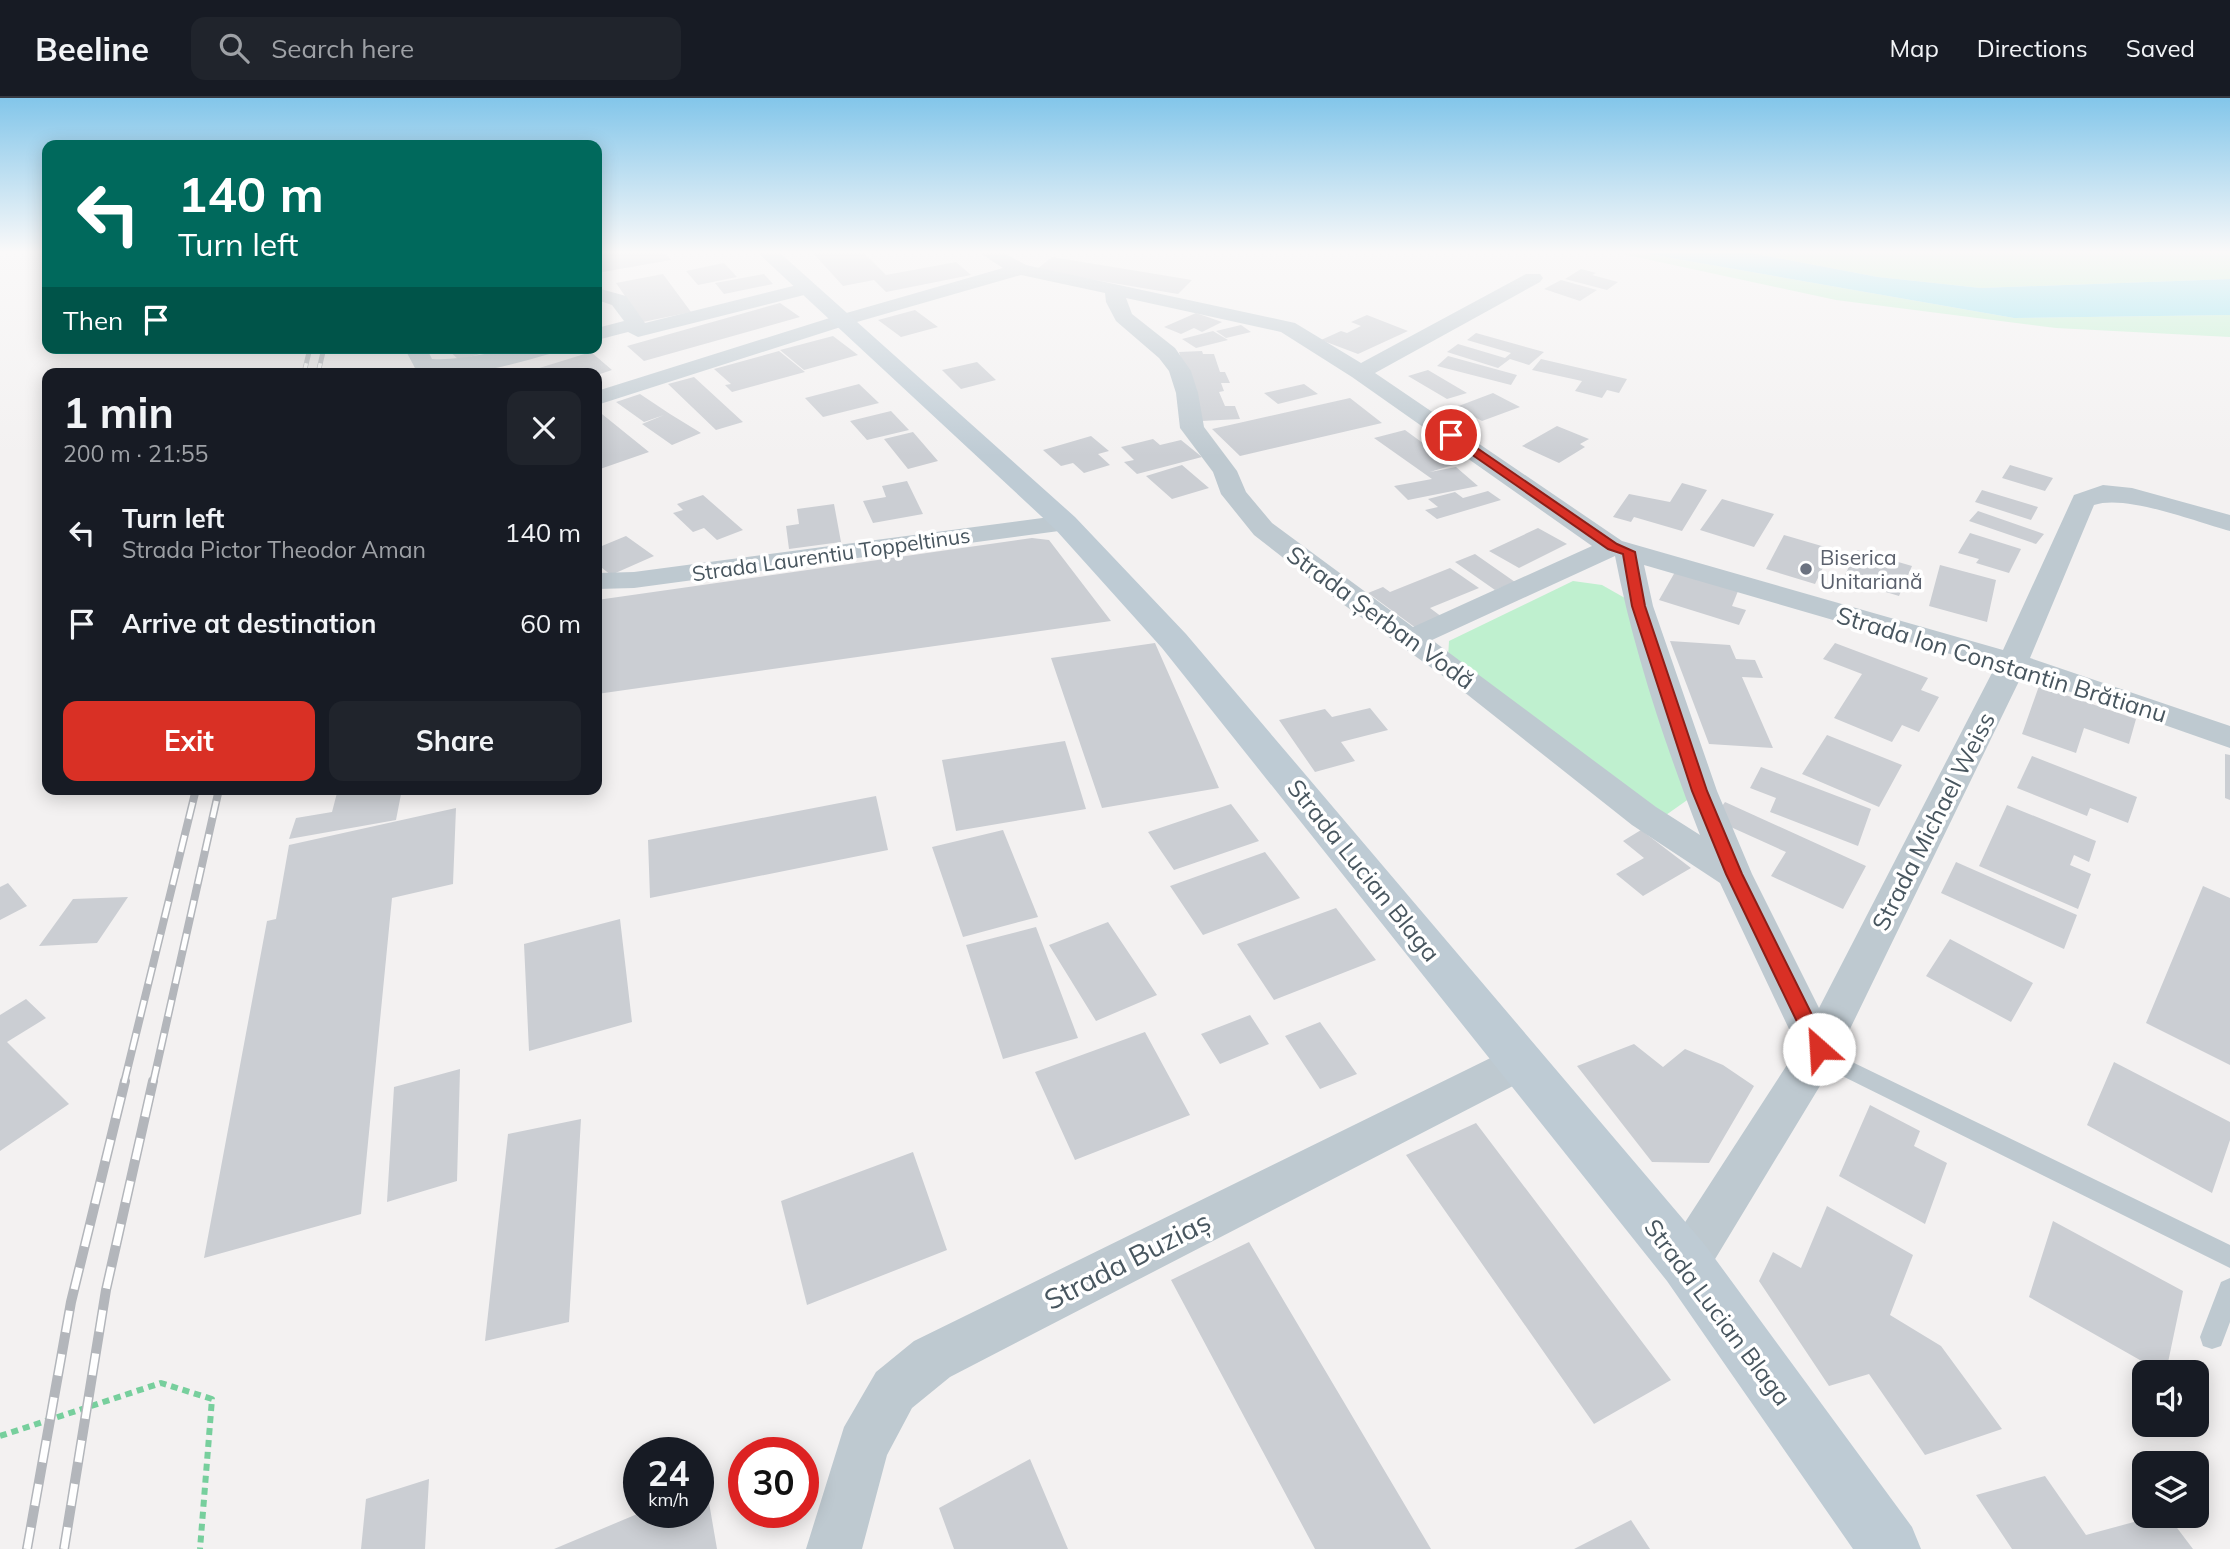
<!DOCTYPE html>
<html lang="en">
<head>
<meta charset="utf-8">
<style>
  :root { --surface:#171b24; --page:#20242c; --text:#f1f3f6; --muted:#9ea1a6; --line:#363941; --accent:#d93025 }
  body { margin:0; font-family:Mulish,sans-serif; background:var(--page); color:var(--text); height:100vh; display:flex; flex-direction:column; font-size:26px; white-space:nowrap }
  * { box-sizing:border-box; margin:0 }
  p { font-size:23px; color:var(--muted) }
  .icon { flex:none; width:38px; height:38px; fill:none; stroke:currentColor; stroke-width:2; stroke-linecap:round; stroke-linejoin:round }
  .map { position:relative; flex:1; overflow:hidden }
  .details { position:absolute; left:42px; top:270px; width:560px; height:427px; display:flex; flex-direction:column; background:var(--surface); border-radius:14px; box-shadow:0 4px 18px #0003 }
  .details>* { flex:none }
  .hud { position:absolute; left:42px; top:42px; width:560px; height:214px; border-radius:14px; box-shadow:0 4px 18px #0003; background:#00695c; color:#fff; overflow:hidden }
  .controls { position:absolute; left:2132px; top:1262px; display:grid; gap:14px }
  .controls a { display:grid; place-items:center; width:77px; height:77px; border-radius:14px; background:var(--surface); box-shadow:0 4px 18px #0003; font-size:35px }
  .speed { position:absolute; left:623px; top:1339px; display:flex; gap:14px; font-size:35px; font-weight:700; text-align:center }
  .speed>* { display:grid; place-content:center; width:91px; height:91px; border-radius:50%; background:var(--surface); box-shadow:0 4px 18px #0003; line-height:1 }
  .speed small { font-size:18px; font-weight:400 }
  .speed .limit { border:10px solid #d22; background:#fff; color:#111 }
  .pin { position:absolute; display:grid; place-items:center; width:60px; height:60px; color:#fff; margin:-30px; border:4px solid #fff; border-radius:50%; box-shadow:0 2px 7px #0007 }
  .me { position:absolute; width:77px; margin:-38px; rotate:334deg; stroke-linejoin:round; filter:drop-shadow(0 0 5px #0008) }
  .turn { display:flex; align-items:center; gap:24px; height:147px; padding:0 21px; font-size:32px }
  .turn .icon { width:91px; height:91px; stroke-width:2.5 }
  .turn b { display:block; font-size:49px; line-height:60px }
  .then { display:flex; align-items:center; height:66px; padding:0 21px; background:#0003; gap:14px; font-size:26px }
  .round { display:grid; place-items:center; flex:none; width:74px; height:74px; border-radius:14px; background:var(--page) }
  .overview { display:flex; align-items:center; justify-content:space-between; height:119px; padding:0 21px }
  h1 { font-size:42px; font-weight:700; line-height:52px }
  .action { display:flex; gap:14px; margin-top:auto; padding:14px 21px }
  .action a { flex:1; height:80px; border-radius:14px; background:var(--accent); color:#fff; font-size:28px; font-weight:700; line-height:80px; text-align:center }
  .action a+a { background:var(--page); color:var(--text) }
  ul { padding:0; list-style:none }
  li { display:flex; align-items:center; gap:21px; height:91px; padding:0 21px }
  li div { flex:1 }
  li b { display:block; font-size:26px }
  li em { font-style:normal }
  header { display:flex; align-items:center; gap:42px; box-sizing:border-box; height:98px; padding:0 35px; background:var(--surface); border-bottom:2px solid var(--line) }
  header strong { font-size:33px }
  nav { display:flex; gap:38px; margin-inline-start:auto; font-size:24px }
  .search { width:490px; height:63px; background:var(--page); display:flex; align-items:center; gap:18px; box-sizing:border-box; padding:0 24px; border-radius:14px; color:var(--muted); font-size:26px }
  .map>svg:first-child { display:block }
  .green { fill:#bff0cf }
  .water { fill:#8ce1ee }
  .building { fill:#cbced3 }
  .lines { fill:none; stroke-linecap:round; stroke-linejoin:round }
  .path { stroke:#77cf9d; stroke-width:6; stroke-dasharray:7 5; stroke-linecap:butt }
  .lane { fill:#bec9d0; fill-rule:evenodd }
  .street { fill:#bec9d0; fill-rule:evenodd }
  .secondary { fill:#becbd4; fill-rule:evenodd }
  .rail-far2-casing { stroke:#b3b6bb; stroke-width:5 }
  .rail-far1-casing { stroke:#b3b6bb; stroke-width:8 }
  .rail-casing { stroke:#b3b6bb; stroke-width:10 }
  .rail-far2 { stroke:#fff; stroke-width:3.5; stroke-dasharray:10; stroke-linecap:butt }
  .rail-far1 { stroke:#fff; stroke-width:5; stroke-dasharray:17; stroke-linecap:butt }
  .rail { stroke:#fff; stroke-width:7; stroke-dasharray:22; stroke-linecap:butt }
  .route { fill:#d93025; stroke:#8d1f18; stroke-width:2 }
  .worship-dot { fill:#6b7280; stroke:#fff; stroke-width:2.5 }
  .labels { text-anchor:middle; dominant-baseline:central; stroke-width:7; stroke-linejoin:round; paint-order:stroke }
  .far-street-label { font-size:21px; fill:#48565f; stroke:#fff }
  .far-worship-label { font-size:21px; fill:#5b616d; stroke:#fff; text-anchor:start }
  .street-label { font-size:24px; fill:#48565f; stroke:#fff }
  .near-street-label { font-size:28px; fill:#48565f; stroke:#fff }
</style>
</head>
<body>
<header>
<strong>Beeline</strong>
<div class="search"><svg class="icon" aria-label="search" viewBox="0 0 24 24"><circle cx="10" cy="10" r="6"/><path d="M15 15l6 6"/></svg>Search here</div>
<nav><a>Map</a><a>Directions</a><a>Saved</a></nav>
</header>
<div class="map">
<svg width="2230" height="1451" viewBox="0 0 2230 1451">
  <rect width="100%" height="100%" fill="#f3f1f1"/>
  <path class="green" d="M 1618,155 L 1643,155 L 2014,220 L 2230,217 L 2230,239 L 2056,230 L 1836,202 Z
    M 1751,155 L 2230,155 L 2230,181 L 1981,190 L 1878,179 Z
    M 1573,483 L 1602,487 L 1639,508 L 1700,693 L 1666,717 L 1448,560 L 1449,543 Z"/>
  <path class="water" d="M 1643,155 L 1751,155 L 1878,179 L 1981,190 L 2230,181 L 2230,217 L 2014,220 Z"/>
  <path class="building" d="M 604,155 L 665,155 L 671,162 L 597,175 L 597,157 Z
    M 813,155 L 864,155 L 886,177 L 956,164 L 971,177 L 886,194 L 874,182 L 843,188 Z
    M 1052,159 L 1192,182 L 1178,196 L 1036,172 Z
    M 724,165 L 737,179 L 698,187 L 686,173 Z
    M 1581,171 L 1596,175 L 1592,177 L 1618,184 L 1607,192 L 1565,181 Z
    M 663,176 L 691,214 L 643,224 L 616,185 Z
    M 764,176 L 773,186 L 724,196 L 715,185 Z
    M 1561,182 L 1597,192 L 1580,203 L 1544,191 Z
    M 780,205 L 800,219 L 644,263 L 627,248 Z
    M 915,212 L 938,229 L 901,239 L 878,222 Z
    M 1196,215 L 1222,224 L 1202,234 L 1194,230 L 1181,236 L 1164,229 Z
    M 1367,217 L 1408,233 L 1358,256 L 1321,242 L 1341,233 L 1347,235 L 1361,228 L 1351,224 Z
    M 1241,227 L 1251,234 L 1226,240 L 1216,233 Z
    M 1213,233 L 1228,242 L 1196,250 L 1182,241 Z
    M 1476,235 L 1544,254 L 1529,267 L 1510,261 L 1498,270 L 1447,254 L 1458,246 L 1505,260 L 1511,255 L 1467,242 Z
    M 833,238 L 858,257 L 804,272 L 780,252 Z
    M 446,250 L 498,250 L 498,251 L 459,262 Z
    M 779,253 L 805,274 L 732,294 L 725,287 L 731,286 L 714,271 Z
    M 1202,253 L 1203,256 L 1214,256 L 1220,274 L 1225,274 L 1230,285 L 1221,285 L 1224,293 L 1219,294 L 1225,308 L 1235,308 L 1240,321 L 1201,323 L 1179,254 Z
    M 591,254 L 612,272 L 597,277 L 597,275 L 523,275 Z
    M 1448,258 L 1517,277 L 1511,287 L 1437,268 Z
    M 1541,261 L 1627,281 L 1619,295 L 1607,292 L 1602,300 L 1575,293 L 1582,283 L 1532,272 Z
    M 977,264 L 996,282 L 961,291 L 942,272 Z
    M 1428,272 L 1467,295 L 1447,301 L 1408,278 Z
    M 694,279 L 743,324 L 716,332 L 668,286 Z
    M 859,286 L 879,305 L 823,319 L 805,300 Z
    M 1304,286 L 1318,296 L 1278,306 L 1264,295 Z
    M 1493,295 L 1520,309 L 1482,323 L 1456,309 Z
    M 640,296 L 670,316 L 701,335 L 672,347 L 642,326 L 664,317 L 644,324 L 616,304 Z
    M 1350,300 L 1382,325 L 1240,358 L 1212,331 Z
    M 597,312 L 649,354 L 600,371 L 597,368 Z
    M 891,313 L 909,332 L 867,342 L 850,323 Z
    M 1557,328 L 1589,341 L 1580,346 L 1585,349 L 1559,365 L 1522,348 Z
    M 1405,332 L 1453,367 L 1430,374 L 1456,369 L 1478,388 L 1408,402 L 1394,388 L 1432,381 L 1374,340 Z
    M 913,334 L 938,363 L 908,371 L 884,341 Z
    M 1091,338 L 1109,353 L 1098,356 L 1110,367 L 1084,375 L 1073,365 L 1061,368 L 1043,352 Z
    M 1153,341 L 1160,347 L 1181,342 L 1202,359 L 1137,376 L 1124,364 L 1134,362 L 1121,349 Z
    M 1182,367 L 1209,390 L 1172,401 L 1146,378 Z
    M 2010,367 L 2053,380 L 2045,393 L 2002,380 Z
    M 907,383 L 923,416 L 873,425 L 863,403 L 886,399 L 882,388 Z
    M 1682,385 L 1707,392 L 1682,433 L 1634,419 L 1631,424 L 1613,419 L 1629,396 L 1670,404 Z
    M 1982,392 L 2038,409 L 2031,422 L 1975,404 Z
    M 1488,393 L 1501,402 L 1437,421 L 1425,412 L 1438,409 L 1428,401 L 1455,394 L 1463,400 Z
    M 703,397 L 743,432 L 717,442 L 704,430 L 693,434 L 673,415 L 683,412 L 677,406 Z
    M 1722,401 L 1774,416 L 1754,449 L 1700,432 Z
    M 834,406 L 841,444 L 789,451 L 786,428 L 799,426 L 797,411 Z
    M 1978,413 L 2044,436 L 2036,446 L 1969,423 Z
    M 1538,430 L 1567,446 L 1519,470 L 1489,453 Z
    M 1970,435 L 2021,451 L 2009,475 L 1976,465 L 1979,461 L 1958,455 Z
    M 1784,437 L 1832,451 L 1815,486 L 1766,471 Z
    M 626,438 L 654,458 L 611,477 L 597,466 L 597,450 Z
    M 1032,440 L 1049,442 L 1111,523 L 597,596 L 597,502 Z
    M 1857,452 L 1912,468 L 1899,498 L 1843,481 Z
    M 1475,456 L 1515,484 L 1495,492 L 1455,464 Z
    M 1940,467 L 1996,482 L 1987,524 L 1929,508 Z
    M 1450,470 L 1479,490 L 1430,510 L 1446,522 L 1420,533 L 1368,495 L 1383,489 L 1390,494 Z
    M 1675,474 L 1738,493 L 1732,508 L 1746,512 L 1739,527 L 1659,502 Z
    M 1670,543 L 1730,547 L 1736,561 L 1755,562 L 1763,580 L 1742,579 L 1773,650 L 1709,646 Z
    M 1155,545 L 1219,690 L 1102,710 L 1051,560 Z
    M 1835,545 L 1928,580 L 1921,592 L 1939,599 L 1919,634 L 1902,627 L 1892,644 L 1834,620 L 1862,576 L 1823,561 Z
    M 2039,588 L 2136,621 L 2129,646 L 2084,630 L 2076,655 L 2022,636 Z
    M 1370,610 L 1388,632 L 1341,644 L 1355,663 L 1315,674 L 1279,622 L 1325,611 L 1332,619 Z
    M 1827,637 L 1902,667 L 1879,709 L 1802,676 Z
    M 1065,643 L 1086,711 L 956,733 L 942,662 Z
    M 2225,656 L 2230,657 L 2230,702 L 2225,700 Z
    M 2032,658 L 2137,699 L 2128,725 L 2090,710 L 2087,718 L 2017,690 Z
    M 1761,669 L 1871,711 L 1858,748 L 1770,714 L 1776,700 L 1750,690 Z
    M 338,691 L 402,691 L 396,722 L 289,741 L 296,720 L 332,714 Z
    M 876,698 L 888,752 L 650,800 L 648,742 Z
    M 1725,704 L 1866,768 L 1843,811 L 1771,778 L 1786,754 L 1713,721 Z
    M 1231,706 L 1259,743 L 1174,772 L 1148,734 Z
    M 2007,707 L 2096,743 L 2089,764 L 2074,757 L 2070,767 L 2091,776 L 2078,811 L 1979,768 Z
    M 456,710 L 453,786 L 392,800 L 361,1116 L 204,1160 L 267,823 L 276,821 L 289,747 Z
    M 1003,732 L 1038,819 L 963,839 L 932,749 Z
    M 1641,732 L 1691,770 L 1643,798 L 1616,776 L 1644,760 L 1623,743 Z
    M 1265,754 L 1300,800 L 1203,837 L 1170,788 Z
    M 1956,764 L 2077,817 L 2064,851 L 1941,795 Z
    M 8,785 L 27,808 L 0,822 L 0,789 Z
    M 2203,788 L 2230,800 L 2230,967 L 2146,925 Z
    M 128,799 L 97,845 L 39,848 L 73,801 Z
    M 1336,810 L 1376,862 L 1274,902 L 1237,846 Z
    M 620,821 L 632,924 L 529,953 L 524,846 Z
    M 1108,824 L 1157,897 L 1096,923 L 1049,847 Z
    M 1036,829 L 1078,940 L 1003,961 L 966,847 Z
    M 1950,841 L 2033,885 L 2011,924 L 1926,878 Z
    M 26,901 L 46,920 L 7,944 L 69,1006 L 0,1053 L 0,917 Z
    M 1250,917 L 1269,946 L 1220,966 L 1201,936 Z
    M 1320,924 L 1357,976 L 1320,991 L 1285,938 Z
    M 1145,934 L 1190,1017 L 1075,1062 L 1035,974 Z
    M 1634,946 L 1663,969 L 1685,951 L 1723,967 L 1754,988 L 1709,1065 L 1652,1064 L 1577,968 Z
    M 2114,964 L 2230,1024 L 2230,1042 L 2212,1095 L 2087,1027 Z
    M 460,971 L 457,1083 L 387,1104 L 394,989 Z
    M 1870,1007 L 1920,1033 L 1914,1048 L 1947,1065 L 1925,1126 L 1839,1078 Z
    M 581,1021 L 569,1224 L 485,1243 L 508,1036 Z
    M 1476,1025 L 1671,1282 L 1594,1326 L 1406,1057 Z
    M 913,1054 L 947,1152 L 807,1207 L 781,1103 Z
    M 1827,1108 L 1913,1157 L 1890,1217 L 1941,1248 L 2002,1331 L 1925,1357 L 1869,1276 L 1829,1288 L 1759,1183 L 1773,1154 L 1801,1170 Z
    M 2053,1123 L 2183,1193 L 2166,1274 L 2161,1274 L 2029,1199 Z
    M 1249,1144 L 1431,1451 L 1315,1451 L 1171,1182 Z
    M 1030,1361 L 1068,1451 L 954,1451 L 939,1410 Z
    M 2045,1378 L 2086,1437 L 2156,1418 L 2168,1418 L 2193,1451 L 2012,1451 L 1976,1397 Z
    M 429,1381 L 425,1451 L 361,1451 L 366,1401 Z
    M 706,1387 L 717,1451 L 554,1451 L 642,1414 L 698,1414 L 698,1390 Z
    M 1631,1422 L 1650,1451 L 1574,1451 Z"/>
  <g class="lines">
    <path class="path" d="M 0,1338 L 161,1285 L 212,1301 L 200,1451"/>
    <path class="lane" d="M 1817,947 L 2230,1147 L 2230,1170 L 1810,962 L 1807,956 L 1810,950 Z
      M 2230,1180 L 2230,1224 L 2221,1248 L 2212,1251 L 2203,1248 L 2200,1239 L 2221,1184 Z"/>
    <path class="street" d="M 980,155 L 1004,155 L 1026,167 L 1295,225 L 1361,265 L 1526,176 L 1540,176 L 1543,180 L 1540,184 L 1375,275 L 1622,443 L 2003,552 L 2074,397 L 2103,387 L 2132,390 L 2230,417 L 2230,433 C 2196,424 2126,396 2094,407 L 2030,560 L 2230,628 L 2230,650 L 2022,577 L 1832,968 L 1703,1181 L 1686,1188 L 1669,1181 L 1662,1165 L 1669,1149 L 1798,950 L 1720,785 L 1632,727 L 1454,586 L 1340,504 L 1254,437 L 1221,396 L 1213,374 L 1180,330 L 1176,295 L 1169,273 L 1159,260 L 1116,223 L 1106,204 L 1105,195 L 1021,177 L 850,226 L 597,307 L 597,293 L 836,218 L 1003,170 ZM 1126,200 L 1281,234 L 1352,279 L 1592,448 L 1413,529 L 1272,425 L 1246,394 L 1237,373 L 1204,329 L 1198,295 L 1191,273 L 1175,250 L 1132,216 ZM 1615,458 C 1633,552 1666,649 1700,737 L 1656,709 L 1432,542 ZM 1644,467 L 1995,569 L 1819,910 L 1752,776 L 1717,693 L 1653,508 Z
      M 805,185 L 812,187 L 815,191 L 812,195 L 638,239 L 628,234 L 597,242 L 597,230 L 624,223 L 612,207 L 597,202 L 597,190 L 626,198 L 645,225 Z
      M 410,250 L 432,250 L 429,255 L 432,261 C 465,263 490,253 521,250 C 533,249 544,250 556,250 L 553,255 C 510,267 461,283 416,272 L 407,255 Z
      M 1065,417 L 1074,419 L 1078,425 L 1074,431 L 634,490 L 597,491 L 597,475 L 634,474 Z
      M 1519,946 L 1534,951 L 1540,964 L 1534,977 L 950,1279 L 912,1310 L 887,1357 L 862,1451 L 806,1451 L 844,1329 L 876,1274 L 914,1243 Z"/>
    <path class="secondary" d="M 758,155 L 780,155 L 1075,419 L 1186,536 L 1705,1147 L 1912,1429 L 1921,1451 L 1853,1451 L 1667,1183 L 1162,550 L 1055,431 Z"/>
    <defs>
      <path id="rail-far2" d="M 304,275 L 310,250
        M 318,275 L 324,250"/>
      <path id="rail-far1" d="M 124,985 L 196,691
        M 153,985 L 219,691"/>
      <path id="rail" d="M 27,1451 L 71,1204 L 125,983
        M 64,1451 L 106,1192 L 153,983"/>
    </defs>
    <use href="#rail-far2" class="rail-far2-casing"/>
    <use href="#rail-far1" class="rail-far1-casing"/>
    <use href="#rail" class="rail-casing"/>
    <use href="#rail-far2" class="rail-far2"/>
    <use href="#rail-far1" class="rail-far1"/>
    <use href="#rail" class="rail"/>
  </g>
  <linearGradient id="sky" x2="0" y2="1"><stop stop-color="#83c6ea"/><stop offset="0.43" stop-color="#faf9f9"/><stop offset="1" stop-color="#faf9f9" stop-opacity="0"/></linearGradient>
  <rect width="2230" height="358" fill="url(#sky)"/>
  <path class="route" d="M 1448,335 L 1455,335 L 1617,446 L 1635,454 L 1645,508 L 1707,693 L 1742,776 L 1829,951 L 1826,957 L 1819,959 L 1813,957 L 1726,776 L 1692,693 L 1632,508 L 1623,456 L 1608,451 L 1448,340 Z"/>
  <circle class="worship-dot" cx="1806" cy="471" r="7"/>
  <g class="labels">
    <g class="far-street-label">
      <text transform="translate(831 456) rotate(-8)">Strada Laurentiu Toppeltinus</text>
    </g>
    <g class="far-worship-label">
      <text x="1820" y="459">Biserica<tspan x="1820" dy="24">Unitariană</tspan></text>
    </g>
    <g class="street-label">
      <text transform="translate(1381 519) rotate(36)">Strada Șerban Vodă</text>
      <text transform="translate(2002 566) rotate(17)">Strada Ion Constantin Brătianu</text>
      <text transform="translate(1933 723) rotate(-63)">Strada Michael Weiss</text>
      <text transform="translate(1364 772) rotate(51)">Strada Lucian Blaga</text>
      <text transform="translate(1718 1214) rotate(53)">Strada Lucian Blaga</text>
    </g>
    <g class="near-street-label">
      <text transform="translate(1127 1162) rotate(-27)">Strada Buziaș</text>
    </g>
  </g>
</svg>
<div class="controls">
<a><svg class="icon" aria-label="sound" viewBox="0 0 24 24"><path d="M4 9h4l5-4v14l-5-4H4zM17 9q2 3 0 6"/></svg></a>
<a><svg class="icon" aria-label="layers" viewBox="0 0 24 24"><path d="M12 4l9 5-9 5-9-5zM3 14l9 5 9-5"/></svg></a>
</div>
<div class="speed"><div>24<small>km/h</small></div><div class="limit">30</div></div>
<div class="pin" style="left:1451px;top:337px;background:#d93025"><svg class="icon" aria-label="arrive" viewBox="0 0 24 24"><path d="M6 21V4h12l-3 4 3 4H6"/></svg></div>
<svg class="me" style="left:1819px;top:951px" viewBox="-20 -20 40 40"><circle r="19" fill="#fff"/><path d="M0-13L10 11 0 6-10 11z" fill="#d93025"/></svg>
<div class="hud">
<div class="turn"><svg class="icon" aria-label="left" viewBox="0 0 24 24"><path d="M17 20v-9H6M10 6l-5 5 5 5"/></svg><div><b>140 m</b>Turn left</div></div>
<div class="then">Then<svg class="icon" aria-label="arrive" viewBox="0 0 24 24"><path d="M6 21V4h12l-3 4 3 4H6"/></svg></div>
</div>
<section class="details">
<div class="overview"><div><h1>1 min</h1><p>200 m · 21:55</p></div><a class="round"><svg class="icon" aria-label="close" viewBox="0 0 24 24"><path d="M6 6l12 12M18 6L6 18"/></svg></a></div>
<ul>
<li><svg class="icon" aria-label="left" viewBox="0 0 24 24"><path d="M17 20v-9H6M10 6l-5 5 5 5"/></svg><div><b>Turn left</b><p>Strada Pictor Theodor Aman</p></div><em>140 m</em></li>
<li><svg class="icon" aria-label="arrive" viewBox="0 0 24 24"><path d="M6 21V4h12l-3 4 3 4H6"/></svg><div><b>Arrive at destination</b></div><em>60 m</em></li>
</ul>
<div class="action"><a>Exit</a><a>Share</a></div>
</section>
</div>
</body>
</html>
